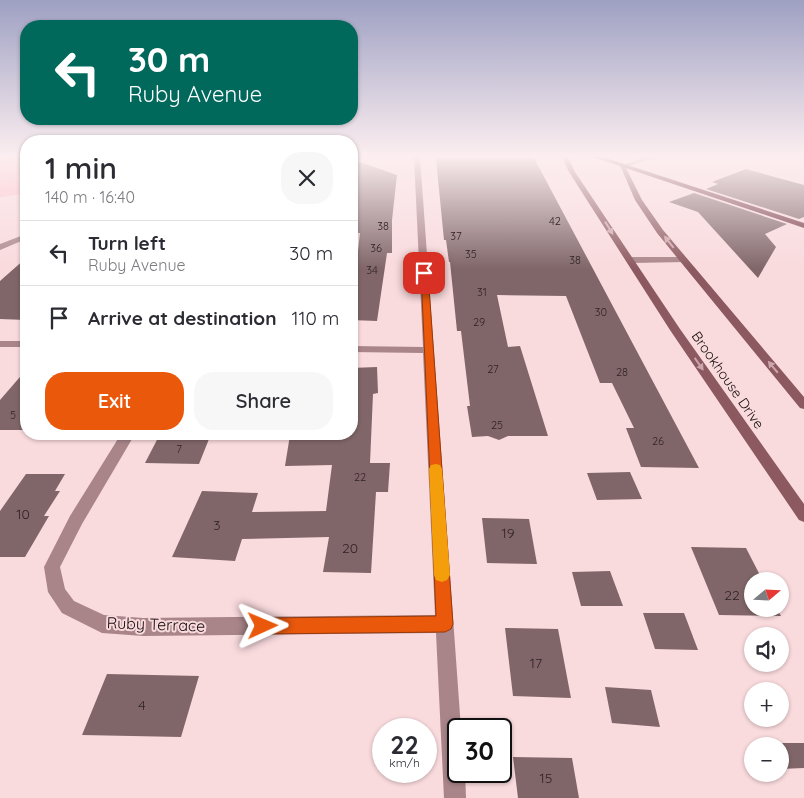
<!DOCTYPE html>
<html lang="en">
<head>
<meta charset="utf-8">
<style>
  :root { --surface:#fff; --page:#f7f7f7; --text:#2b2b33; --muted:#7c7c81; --line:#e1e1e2; --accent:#ea580c }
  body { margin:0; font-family:Quicksand,sans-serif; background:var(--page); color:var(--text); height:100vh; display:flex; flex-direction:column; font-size:19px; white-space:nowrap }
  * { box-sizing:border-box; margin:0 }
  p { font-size:16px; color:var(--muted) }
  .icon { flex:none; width:28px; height:28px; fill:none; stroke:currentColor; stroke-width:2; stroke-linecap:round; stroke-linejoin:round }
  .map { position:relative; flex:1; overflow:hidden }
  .side { position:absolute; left:20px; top:135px; width:338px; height:305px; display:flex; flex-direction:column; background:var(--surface); border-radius:20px; box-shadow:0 1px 4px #0004 }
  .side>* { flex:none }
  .banner { position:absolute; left:20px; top:20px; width:338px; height:105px; border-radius:20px; box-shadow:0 1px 4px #0004; background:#00695c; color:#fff; overflow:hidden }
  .needle { width:32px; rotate:71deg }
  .tools { position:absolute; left:744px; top:572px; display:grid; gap:10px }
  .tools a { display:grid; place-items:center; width:45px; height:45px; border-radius:50%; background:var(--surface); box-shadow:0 1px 4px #0004; font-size:25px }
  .speed { position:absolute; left:372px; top:718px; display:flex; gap:10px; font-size:25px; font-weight:700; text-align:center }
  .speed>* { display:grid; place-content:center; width:65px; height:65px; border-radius:50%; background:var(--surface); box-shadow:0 1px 4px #0004; line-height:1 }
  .speed small { font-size:12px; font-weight:400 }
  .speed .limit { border:2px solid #111; border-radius:8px; background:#fff; color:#111 }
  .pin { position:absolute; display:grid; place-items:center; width:42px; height:42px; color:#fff; margin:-21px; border-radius:10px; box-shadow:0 2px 8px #0006 }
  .me { position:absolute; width:55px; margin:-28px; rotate:89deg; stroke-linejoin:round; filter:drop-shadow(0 0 4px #0008) }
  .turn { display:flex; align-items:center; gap:18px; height:105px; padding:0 25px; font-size:22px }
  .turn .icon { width:65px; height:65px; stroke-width:2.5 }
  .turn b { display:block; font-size:35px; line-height:42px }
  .round { display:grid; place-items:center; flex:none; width:52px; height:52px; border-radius:20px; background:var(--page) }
  .headline { display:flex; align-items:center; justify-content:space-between; height:85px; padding:0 25px }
  h1 { font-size:30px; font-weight:600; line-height:38px }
  .button { display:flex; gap:10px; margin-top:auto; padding:10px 25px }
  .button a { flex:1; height:58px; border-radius:20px; background:var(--accent); color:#fff; font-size:20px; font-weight:600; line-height:58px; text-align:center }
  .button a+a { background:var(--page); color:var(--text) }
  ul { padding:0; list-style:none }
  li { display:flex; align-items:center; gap:15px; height:65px; padding:0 25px; border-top:1px solid var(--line) }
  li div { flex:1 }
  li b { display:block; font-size:19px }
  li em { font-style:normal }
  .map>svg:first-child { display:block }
  .green { fill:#fdbcc4 }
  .building { fill:#806669 }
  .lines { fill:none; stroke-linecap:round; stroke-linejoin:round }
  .minor { fill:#a9858a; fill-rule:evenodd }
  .secondary { fill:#8b595f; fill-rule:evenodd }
  .primary { fill:#733842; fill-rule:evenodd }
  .oneway { fill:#cda6ab }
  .route { fill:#ea580c; stroke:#983908 }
  .slow { fill:#f59e0b }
  .labels { text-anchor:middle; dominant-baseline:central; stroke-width:4; stroke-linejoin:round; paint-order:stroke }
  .number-label { font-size:11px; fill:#312325 }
  .street-label { font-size:14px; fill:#170d0e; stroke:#f9dadd }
  .near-number-label { font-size:14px; fill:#312325 }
  .near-street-label { font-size:16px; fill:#170d0e; stroke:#f9dadd }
</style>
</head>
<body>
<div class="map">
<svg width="804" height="798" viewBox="0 0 804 798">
  <rect width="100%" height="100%" fill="#f9dadd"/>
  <path class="green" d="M 0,157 L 26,157 L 26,194 L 0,197 Z"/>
  <path class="building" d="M 439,158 L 534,158 L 699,468 L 641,467 L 626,428 L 634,428 L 612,383 L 600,383 L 566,296 L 497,295 L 508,347 L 520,346 L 548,436 L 508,436 L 499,440 L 488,436 L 472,437 L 467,406 L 470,406 L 461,331 L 457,331 L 450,262 L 449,262 L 446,240 L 444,240 L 436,159 Z
    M 351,159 L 397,175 L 392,220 L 392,253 L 387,253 L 377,321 L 351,320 L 351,296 L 353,296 L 360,233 L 351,233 Z
    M 746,169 L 804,185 L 804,217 L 799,219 L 706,189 L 718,184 L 712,182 Z
    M 694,193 L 787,224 L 765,234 L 776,247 L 758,278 L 698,212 L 669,202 Z
    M 26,258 L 26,320 L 0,319 L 0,281 Z
    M 377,367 L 378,393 L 373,394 L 370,463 L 390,463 L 388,492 L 376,492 L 371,573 L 323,572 L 329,537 L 242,539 L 235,561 L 172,557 L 202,491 L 258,493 L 252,512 L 326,511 L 332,465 L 285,466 L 290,435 L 351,434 L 351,368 Z
    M 26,370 L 26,430 L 0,430 L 0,400 Z
    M 160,434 L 211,434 L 199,464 L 145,463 Z
    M 630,472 L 642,499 L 597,500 L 587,473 Z
    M 26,474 L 65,474 L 55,491 L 60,491 L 44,516 L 49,516 L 25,557 L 0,557 L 0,511 Z
    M 482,518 L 529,519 L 537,564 L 487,563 Z
    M 691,547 L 746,548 L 763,581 L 752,581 L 752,609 L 777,609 L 781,616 L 719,615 Z
    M 610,571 L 623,606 L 581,606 L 572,572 Z
    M 643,613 L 684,613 L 698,650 L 655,649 Z
    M 505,628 L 558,629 L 571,698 L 513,696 Z
    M 107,674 L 199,676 L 181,737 L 82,735 Z
    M 605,687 L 651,690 L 660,727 L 612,723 Z
    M 780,743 L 804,743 L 804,768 L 780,769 Z
    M 513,757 L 572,758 L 579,798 L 518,798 Z"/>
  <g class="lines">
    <path class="minor" d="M 414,157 L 420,157 L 461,729 L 459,729 L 459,771 L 465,771 L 466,798 L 444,798 L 436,633 L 143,636 L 102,633 L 62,613 L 48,592 L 44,567 L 70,516 L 121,434 L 135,434 L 82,524 L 60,567 L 65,589 L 74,601 L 104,615 L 143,618 L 435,615 L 423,353 L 351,352 L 351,346 L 423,347 Z
      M 646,157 L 657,157 L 622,168 L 619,166 Z
      M 26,234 L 26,239 L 0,250 L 0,244 Z
      M 683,257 L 687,260 L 686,262 L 630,263 L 626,260 L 630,257 Z
      M 0,341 L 26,341 L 26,347 L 0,347 Z"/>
    <path class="secondary" d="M 562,157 L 568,157 L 575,172 L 680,329 L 804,504 L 804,522 L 799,520 L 670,330 L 569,172 Z
      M 620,165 L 625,166 L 642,200 L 663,230 L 804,397 L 804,409 L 800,408 L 657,233 L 635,200 Z"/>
    <path class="primary" d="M 593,157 L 603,157 L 804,223 L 804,228 Z"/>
  </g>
  <defs><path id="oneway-solid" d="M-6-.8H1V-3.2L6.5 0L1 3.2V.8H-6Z" transform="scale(1.25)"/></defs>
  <g class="oneway">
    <use href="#oneway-solid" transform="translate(609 228) rotate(58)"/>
    <use href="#oneway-solid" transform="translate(669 242) rotate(-128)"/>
    <use href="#oneway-solid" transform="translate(699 364) rotate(55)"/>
    <use href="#oneway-solid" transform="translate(773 367) rotate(-130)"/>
  </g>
  <linearGradient id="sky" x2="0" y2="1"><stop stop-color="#9ea0c3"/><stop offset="0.58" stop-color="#fceef0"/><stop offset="1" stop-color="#fceef0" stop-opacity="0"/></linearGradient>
  <rect width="804" height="269" fill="url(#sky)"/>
  <path class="route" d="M 421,271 L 428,273 L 453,624 L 451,629 L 445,632 L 263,634 L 257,632 L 255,626 L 257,621 L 263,618 L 436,616 Z"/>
  <path class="slow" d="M 436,464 L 440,465 L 442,469 L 450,575 L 447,580 L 442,582 L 436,580 L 434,575 L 429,469 L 431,465 Z"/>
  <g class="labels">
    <g class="number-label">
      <text x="555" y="221">42</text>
      <text x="383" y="226">38</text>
      <text x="456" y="236">37</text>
      <text x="376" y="248">36</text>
      <text x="471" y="254">35</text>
      <text x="575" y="260">38</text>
      <text x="372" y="270">34</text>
      <text x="482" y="292">31</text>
      <text x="601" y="312">30</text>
      <text x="479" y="322">29</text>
      <text x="493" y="369">27</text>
      <text x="622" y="372">28</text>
      <text x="13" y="415">5</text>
      <text x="497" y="425">25</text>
      <text x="658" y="441">26</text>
      <text x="179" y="449">7</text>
      <text x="360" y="477">22</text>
    </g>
    <g class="street-label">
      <text transform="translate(728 380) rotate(55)">Brookhouse Drive</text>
    </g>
    <g class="near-number-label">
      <text x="23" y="514">10</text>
      <text x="217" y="525">3</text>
      <text x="508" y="533">19</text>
      <text x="350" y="548">20</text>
      <text x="732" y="595">22</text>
      <text x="536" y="663">17</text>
      <text x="142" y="705">4</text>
      <text x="546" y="778">15</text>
    </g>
    <g class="near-street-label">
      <text transform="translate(156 624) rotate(2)">Ruby Terrace</text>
    </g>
  </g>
</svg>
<div class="tools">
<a><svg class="needle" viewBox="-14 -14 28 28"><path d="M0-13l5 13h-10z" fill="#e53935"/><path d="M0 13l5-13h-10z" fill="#7c7c81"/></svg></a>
<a><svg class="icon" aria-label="sound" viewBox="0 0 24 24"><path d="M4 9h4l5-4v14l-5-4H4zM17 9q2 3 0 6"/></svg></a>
<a>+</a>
<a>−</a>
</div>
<div class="speed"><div>22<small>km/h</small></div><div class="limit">30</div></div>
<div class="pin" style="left:424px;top:273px;background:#d93025"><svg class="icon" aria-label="arrive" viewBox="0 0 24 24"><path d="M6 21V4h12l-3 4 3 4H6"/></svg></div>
<svg class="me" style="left:263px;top:626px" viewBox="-20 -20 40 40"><path d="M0-17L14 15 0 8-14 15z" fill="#ea580c" stroke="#fff" stroke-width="4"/></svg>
<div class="banner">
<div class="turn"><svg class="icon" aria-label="left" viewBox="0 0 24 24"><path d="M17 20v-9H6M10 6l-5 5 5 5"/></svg><div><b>30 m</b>Ruby Avenue</div></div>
</div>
<section class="side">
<div class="headline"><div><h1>1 min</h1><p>140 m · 16:40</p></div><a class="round"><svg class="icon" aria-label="close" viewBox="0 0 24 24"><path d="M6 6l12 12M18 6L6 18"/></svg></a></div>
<ul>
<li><svg class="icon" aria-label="left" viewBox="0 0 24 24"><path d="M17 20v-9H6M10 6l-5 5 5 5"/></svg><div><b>Turn left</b><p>Ruby Avenue</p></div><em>30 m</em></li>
<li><svg class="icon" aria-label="arrive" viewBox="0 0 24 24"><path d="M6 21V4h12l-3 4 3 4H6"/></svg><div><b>Arrive at destination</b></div><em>110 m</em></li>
</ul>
<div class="button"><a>Exit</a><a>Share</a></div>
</section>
</div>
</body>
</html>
